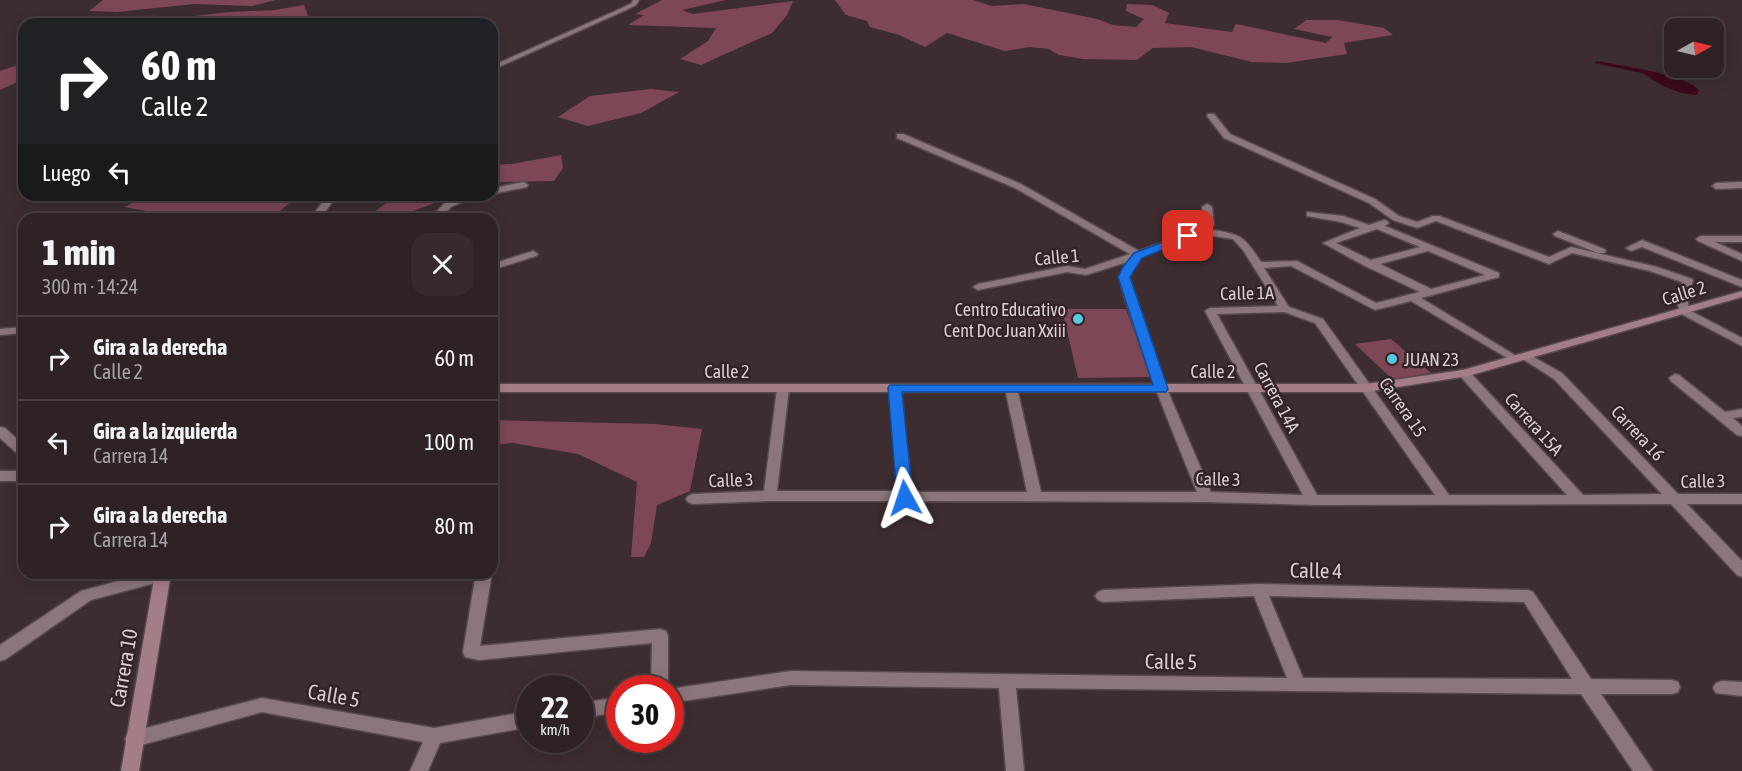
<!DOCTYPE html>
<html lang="es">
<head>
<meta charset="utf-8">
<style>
  :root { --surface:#2e2225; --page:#362a2d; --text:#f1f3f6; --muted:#a7a4a7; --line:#493f42 }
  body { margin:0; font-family:"Asap Condensed",sans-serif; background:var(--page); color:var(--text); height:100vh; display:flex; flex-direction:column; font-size:22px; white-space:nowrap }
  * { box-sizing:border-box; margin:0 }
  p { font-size:20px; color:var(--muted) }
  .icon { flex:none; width:33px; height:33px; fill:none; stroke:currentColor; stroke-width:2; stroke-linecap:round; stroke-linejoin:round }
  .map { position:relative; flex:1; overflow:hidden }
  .details { position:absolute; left:18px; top:213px; width:480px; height:366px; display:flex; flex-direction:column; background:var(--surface); border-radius:18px; box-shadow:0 3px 15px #0003,0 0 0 2px var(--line) }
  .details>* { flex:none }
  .guide { position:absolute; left:18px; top:18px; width:480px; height:183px; border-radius:18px; box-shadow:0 3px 15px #0003,0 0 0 2px var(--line); background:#202124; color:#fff; overflow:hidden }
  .needle { width:39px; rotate:82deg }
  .buttons { position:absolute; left:1664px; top:18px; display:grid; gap:12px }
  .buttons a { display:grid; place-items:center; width:60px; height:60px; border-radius:12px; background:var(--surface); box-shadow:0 3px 15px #0003,0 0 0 2px var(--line); font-size:30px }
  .speed { position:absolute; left:516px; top:675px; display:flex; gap:12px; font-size:30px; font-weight:700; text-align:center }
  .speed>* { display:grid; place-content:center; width:78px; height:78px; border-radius:50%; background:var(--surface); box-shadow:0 3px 15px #0003,0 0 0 2px var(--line); line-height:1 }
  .speed small { font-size:15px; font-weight:400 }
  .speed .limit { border:9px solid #d22; background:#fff; color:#111 }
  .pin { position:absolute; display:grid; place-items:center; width:51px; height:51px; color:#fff; margin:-26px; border-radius:12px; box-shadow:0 3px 9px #0006 }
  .me { position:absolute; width:66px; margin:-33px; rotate:355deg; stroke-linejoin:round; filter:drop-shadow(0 0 4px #0008) }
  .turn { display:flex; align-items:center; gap:21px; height:126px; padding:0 24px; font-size:27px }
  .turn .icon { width:78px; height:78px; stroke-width:2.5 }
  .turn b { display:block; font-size:42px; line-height:51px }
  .then { display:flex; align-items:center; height:57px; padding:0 24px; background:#0003; gap:12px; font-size:22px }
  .round { display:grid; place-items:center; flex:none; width:63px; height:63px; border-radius:18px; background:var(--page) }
  .overview { display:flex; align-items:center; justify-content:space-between; height:102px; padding:0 24px }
  h1 { font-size:36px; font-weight:800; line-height:45px }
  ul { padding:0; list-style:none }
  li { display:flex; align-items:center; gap:18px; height:84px; padding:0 24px; border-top:2px solid var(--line) }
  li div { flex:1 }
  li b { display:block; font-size:22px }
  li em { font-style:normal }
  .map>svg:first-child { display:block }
  .green { fill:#7e4755 }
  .water { fill:#3b091b }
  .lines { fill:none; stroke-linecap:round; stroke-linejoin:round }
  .street-casing { stroke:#57494d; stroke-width:3 }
  .secondary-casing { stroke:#57494d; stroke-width:3 }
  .street { fill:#8b777b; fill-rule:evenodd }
  .secondary { fill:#a47e87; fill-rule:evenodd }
  .route { fill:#1a73e8; stroke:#114b97; stroke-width:1.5 }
  .poi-dot { fill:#56c9e1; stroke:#332327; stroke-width:2 }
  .labels { text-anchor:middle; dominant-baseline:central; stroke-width:5; stroke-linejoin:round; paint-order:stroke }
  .street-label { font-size:18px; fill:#d9cfd1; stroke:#332327 }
  .poi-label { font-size:18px; fill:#d9cfd1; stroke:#332327; text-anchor:end }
  .near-street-label { font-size:21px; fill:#d9cfd1; stroke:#332327 }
</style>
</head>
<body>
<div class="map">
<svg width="1742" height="771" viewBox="0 0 1742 771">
  <rect width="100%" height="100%" fill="#3d2d31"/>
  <path class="green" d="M 103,0 L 276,0 L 252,6 L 194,4 L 117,12 L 89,11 Z
    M 662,0 L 726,0 L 682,10 L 693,14 L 793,1 L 787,15 L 772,33 L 701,65 L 680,59 L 708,41 L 716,28 L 628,25 L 644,15 L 635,14 Z
    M 835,0 L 973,0 L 991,6 L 1024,4 L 1097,19 L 1113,25 L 1136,27 L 1144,19 L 1126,11 L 1127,4 L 1152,5 L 1169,13 L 1165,23 L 1232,32 L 1236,24 L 1326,43 L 1332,37 L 1294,29 L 1306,20 L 1338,20 L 1384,28 L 1393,35 L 1344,43 L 1347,54 L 1286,63 L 1252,62 L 1191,47 L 1153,48 L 1137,60 L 1083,59 L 1059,55 L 1049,49 L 1030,47 L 1005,51 L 947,33 L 925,47 L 899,35 L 870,27 L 867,21 L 846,15 Z
    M 304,5 L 309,18 L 332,17 L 347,19 L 331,24 L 101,24 L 111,21 L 151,21 L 229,12 L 275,10 Z
    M 24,63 L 24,79 L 0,90 L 0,71 Z
    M 651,89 L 679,92 L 641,113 L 588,126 L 558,117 L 590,96 Z
    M 561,155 L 563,168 L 554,181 L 502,182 L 492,184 L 492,165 L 512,164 Z
    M 149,195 L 268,195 L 295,198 L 278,213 L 175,216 L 124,207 Z
    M 397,195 L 456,195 L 392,219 L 365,219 Z
    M 1062,309 L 1126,309 L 1150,377 L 1078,378 Z
    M 1391,339 L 1431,373 L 1393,380 L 1355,344 Z
    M 492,420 L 655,424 L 702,429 L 690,491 L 657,505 L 651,543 L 644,557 L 631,557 L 637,482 L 578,454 L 513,443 L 492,445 Z"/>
  <path class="water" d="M 1597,61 C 1616,65 1692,75 1699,91 L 1697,95 L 1681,93 L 1663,86 L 1642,73 L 1594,63 Z"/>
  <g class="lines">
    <defs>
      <path id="street" d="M 633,0 L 639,0 L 636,5 L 626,10 L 492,70 L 492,66 L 622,8 L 632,3 Z
        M 1208,114 L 1214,114 L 1230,134 L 1375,199 L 1399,216 L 1417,222 L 1433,216 L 1439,216 L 1549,257 L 1571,247 L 1657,267 L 1692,279 L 1693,281 L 1687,296 L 1689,310 L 1742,338 L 1742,346 L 1681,314 L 1676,300 L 1682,282 L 1650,271 L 1572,253 L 1549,264 L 1436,221 L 1417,228 L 1393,220 L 1369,203 L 1224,138 L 1207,116 Z
        M 897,134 L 903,134 L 1021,184 L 1139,251 L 1185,234 L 1204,224 L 1202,207 L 1207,204 L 1212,207 L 1214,225 L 1208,229 C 1240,235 1242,233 1261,262 L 1297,261 L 1376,303 L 1420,292 L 1365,266 L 1323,243 L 1360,228 L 1341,222 L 1307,216 L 1307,212 L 1343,216 L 1369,225 L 1384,220 L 1387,221 L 1389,223 L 1385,226 L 1499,273 L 1499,277 L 1421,298 L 1518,357 L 1520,359 L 1518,361 L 1514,362 L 1411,301 L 1375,310 L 1291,266 L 1264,268 L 1289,307 L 1323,319 L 1449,495 L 1567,495 L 1460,376 L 1458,373 L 1460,370 L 1468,370 L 1583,495 L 1662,494 L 1554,379 L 1518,356 L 1524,353 L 1528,354 L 1562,373 L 1678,494 L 1742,494 L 1742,504 L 1687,504 L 1742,561 L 1742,577 L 1737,575 L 1671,504 L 1313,505 L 1206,502 L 910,501 L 905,503 L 900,501 L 770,501 L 693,504 L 688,502 L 686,499 L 688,496 L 693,494 L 764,491 L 777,389 L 783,385 L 789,389 L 777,491 L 898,491 L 889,388 L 895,384 L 901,388 L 911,492 L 1027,492 L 1005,388 L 1011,384 L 1017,388 L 1041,492 L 1197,492 C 1168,421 1139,351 1119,277 L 1127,262 L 1086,275 L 1067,272 L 978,290 L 973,287 L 978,284 L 1067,266 L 1085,269 L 1130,254 L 1015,188 L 897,138 ZM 1377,229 L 1420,247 L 1371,260 L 1336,243 ZM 1200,234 L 1233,239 L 1243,250 L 1278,306 L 1210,308 L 1205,311 L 1303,495 L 1211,492 L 1167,389 L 1129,277 L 1133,268 L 1141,257 ZM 1428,251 L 1485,275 L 1431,289 L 1380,264 ZM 1284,312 L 1315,323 L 1435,495 L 1317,495 L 1217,314 Z
        M 524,182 L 528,185 L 527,187 L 492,194 L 492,188 Z
        M 1742,182 L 1742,188 L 1716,189 L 1712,186 L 1716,183 Z
        M 328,195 L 337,195 L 320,219 L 310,219 Z
        M 466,195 L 478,195 L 451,207 L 439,219 L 429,219 L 445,203 Z
        M 1558,231 L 1604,249 L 1606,251 L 1604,253 L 1598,253 L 1555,236 L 1553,234 Z
        M 1701,236 L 1742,236 L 1742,242 L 1715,242 L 1742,254 L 1742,261 L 1698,241 L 1696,239 Z
        M 1642,240 L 1742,280 L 1742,287 L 1642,247 L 1631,251 L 1626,248 Z
        M 533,251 L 538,254 L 536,256 L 492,270 L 492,264 Z
        M 24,327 L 24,333 L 0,335 L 0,329 Z
        M 1675,374 L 1679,375 L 1725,412 L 1742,409 L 1742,417 L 1733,418 L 1742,426 L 1742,436 L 1737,435 L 1671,381 L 1669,378 Z
        M 0,427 L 5,428 L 24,445 L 24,456 L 19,455 L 0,438 Z
        M 0,471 L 24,471 L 24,481 L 0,481 Z
        M 148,573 L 169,573 L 171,575 L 168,579 L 163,581 L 91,600 L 6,659 L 0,661 L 0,645 L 81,591 Z
        M 476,573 L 492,573 L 480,646 L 660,629 L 666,631 L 668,636 L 668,688 L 651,688 L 652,643 L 479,660 L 465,657 L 463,652 Z
        M 1259,584 L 1528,590 L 1533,592 L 1591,679 L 1672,680 L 1678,682 L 1680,687 L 1678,692 L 1672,694 L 1601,694 L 1653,771 L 1633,771 L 1581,694 L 1016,688 L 1024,771 L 1006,771 L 999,688 L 791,685 L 670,703 L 670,689 L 791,671 L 1287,678 L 1254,596 L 1103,602 L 1098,600 L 1095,596 L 1098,592 L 1103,590 ZM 1269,596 L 1524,602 L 1572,679 L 1303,678 Z
        M 1722,681 L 1742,682 L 1742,696 L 1716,693 L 1713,688 L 1716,683 Z
        M 620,697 L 620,712 L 580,718 L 580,703 Z
        M 262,698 L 434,728 L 530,711 L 530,727 L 440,743 L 428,771 L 410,771 L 423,742 L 262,712 L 134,747 L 128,745 L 125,739 L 128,733 L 134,731 Z"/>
      <path id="secondary" d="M 1742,291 L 1742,297 L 1468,376 L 1366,392 L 492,392 L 492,384 L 1366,384 L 1463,370 Z
        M 155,573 L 171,573 L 139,771 L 121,771 Z"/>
    </defs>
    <use href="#street" class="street-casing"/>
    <use href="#secondary" class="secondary-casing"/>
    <use href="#street" class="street"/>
    <use href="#secondary" class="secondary"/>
  </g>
  <path class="route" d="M 1188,233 L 1192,234 L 1192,238 L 1142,258 L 1130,277 L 1168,389 L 1166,392 L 902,392 L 913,498 L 910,501 L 899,501 L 897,498 L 888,388 L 890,385 L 1153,385 L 1118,277 L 1123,267 L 1134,253 Z"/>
  <g class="poi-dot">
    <circle cx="1078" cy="319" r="6"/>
    <circle cx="1392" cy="359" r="6"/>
  </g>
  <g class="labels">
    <g class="street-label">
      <text transform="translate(1057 257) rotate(-5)">Calle 1</text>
      <text transform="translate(1247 293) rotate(-1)">Calle 1A</text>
      <text transform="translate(1684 293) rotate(-17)">Calle 2</text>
      <text x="727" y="371">Calle 2</text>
      <text x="1213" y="371">Calle 2</text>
      <text transform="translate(1277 397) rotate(62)">Carrera 14A</text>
      <text transform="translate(1403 407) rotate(55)">Carrera 15</text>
      <text transform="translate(1534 424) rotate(48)">Carrera 15A</text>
      <text transform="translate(1638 433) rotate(47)">Carrera 16</text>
      <text transform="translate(1218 479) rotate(1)">Calle 3</text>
      <text transform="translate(731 480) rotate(-2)">Calle 3</text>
      <text transform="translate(1703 481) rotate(-1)">Calle 3</text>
    </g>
    <g class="poi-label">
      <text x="1066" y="309">Centro Educativo<tspan x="1066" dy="21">Cent Doc Juan Xxiii</tspan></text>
      <text x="1404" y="359" text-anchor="start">JUAN 23</text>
    </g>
    <g class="near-street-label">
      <text transform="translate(1316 570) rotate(1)">Calle 4</text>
      <text transform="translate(1171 661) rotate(1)">Calle 5</text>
      <text transform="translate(123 668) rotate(-80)">Carrera 10</text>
      <text transform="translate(334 695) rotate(10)">Calle 5</text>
    </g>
  </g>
</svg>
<div class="buttons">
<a><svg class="needle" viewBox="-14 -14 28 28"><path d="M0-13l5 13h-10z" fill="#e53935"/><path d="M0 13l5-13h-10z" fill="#a7a4a7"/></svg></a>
</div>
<div class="speed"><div>22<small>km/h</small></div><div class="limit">30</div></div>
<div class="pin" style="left:1188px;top:236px;background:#d93025"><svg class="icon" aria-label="arrive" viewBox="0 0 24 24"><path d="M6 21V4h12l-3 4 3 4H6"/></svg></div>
<svg class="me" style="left:905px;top:498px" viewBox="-20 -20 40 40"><path d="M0-17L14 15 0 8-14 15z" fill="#1a73e8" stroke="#fff" stroke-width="4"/></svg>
<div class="guide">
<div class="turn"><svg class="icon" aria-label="right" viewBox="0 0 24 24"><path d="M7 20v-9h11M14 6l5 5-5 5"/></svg><div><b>60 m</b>Calle 2</div></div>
<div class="then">Luego<svg class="icon" aria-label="left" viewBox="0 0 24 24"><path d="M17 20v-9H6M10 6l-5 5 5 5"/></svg></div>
</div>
<section class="details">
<div class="overview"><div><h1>1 min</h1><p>300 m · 14:24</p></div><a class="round"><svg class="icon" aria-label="close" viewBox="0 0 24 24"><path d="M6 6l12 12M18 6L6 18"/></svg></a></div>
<ul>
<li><svg class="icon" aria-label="right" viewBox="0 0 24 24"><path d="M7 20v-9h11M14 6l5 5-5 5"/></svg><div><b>Gira a la derecha</b><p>Calle 2</p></div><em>60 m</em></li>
<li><svg class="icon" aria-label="left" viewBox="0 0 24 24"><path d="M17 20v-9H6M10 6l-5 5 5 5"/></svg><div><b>Gira a la izquierda</b><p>Carrera 14</p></div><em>100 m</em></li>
<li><svg class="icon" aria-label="right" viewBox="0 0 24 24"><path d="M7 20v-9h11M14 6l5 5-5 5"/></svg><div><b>Gira a la derecha</b><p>Carrera 14</p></div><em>80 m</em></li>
</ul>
</section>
</div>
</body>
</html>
